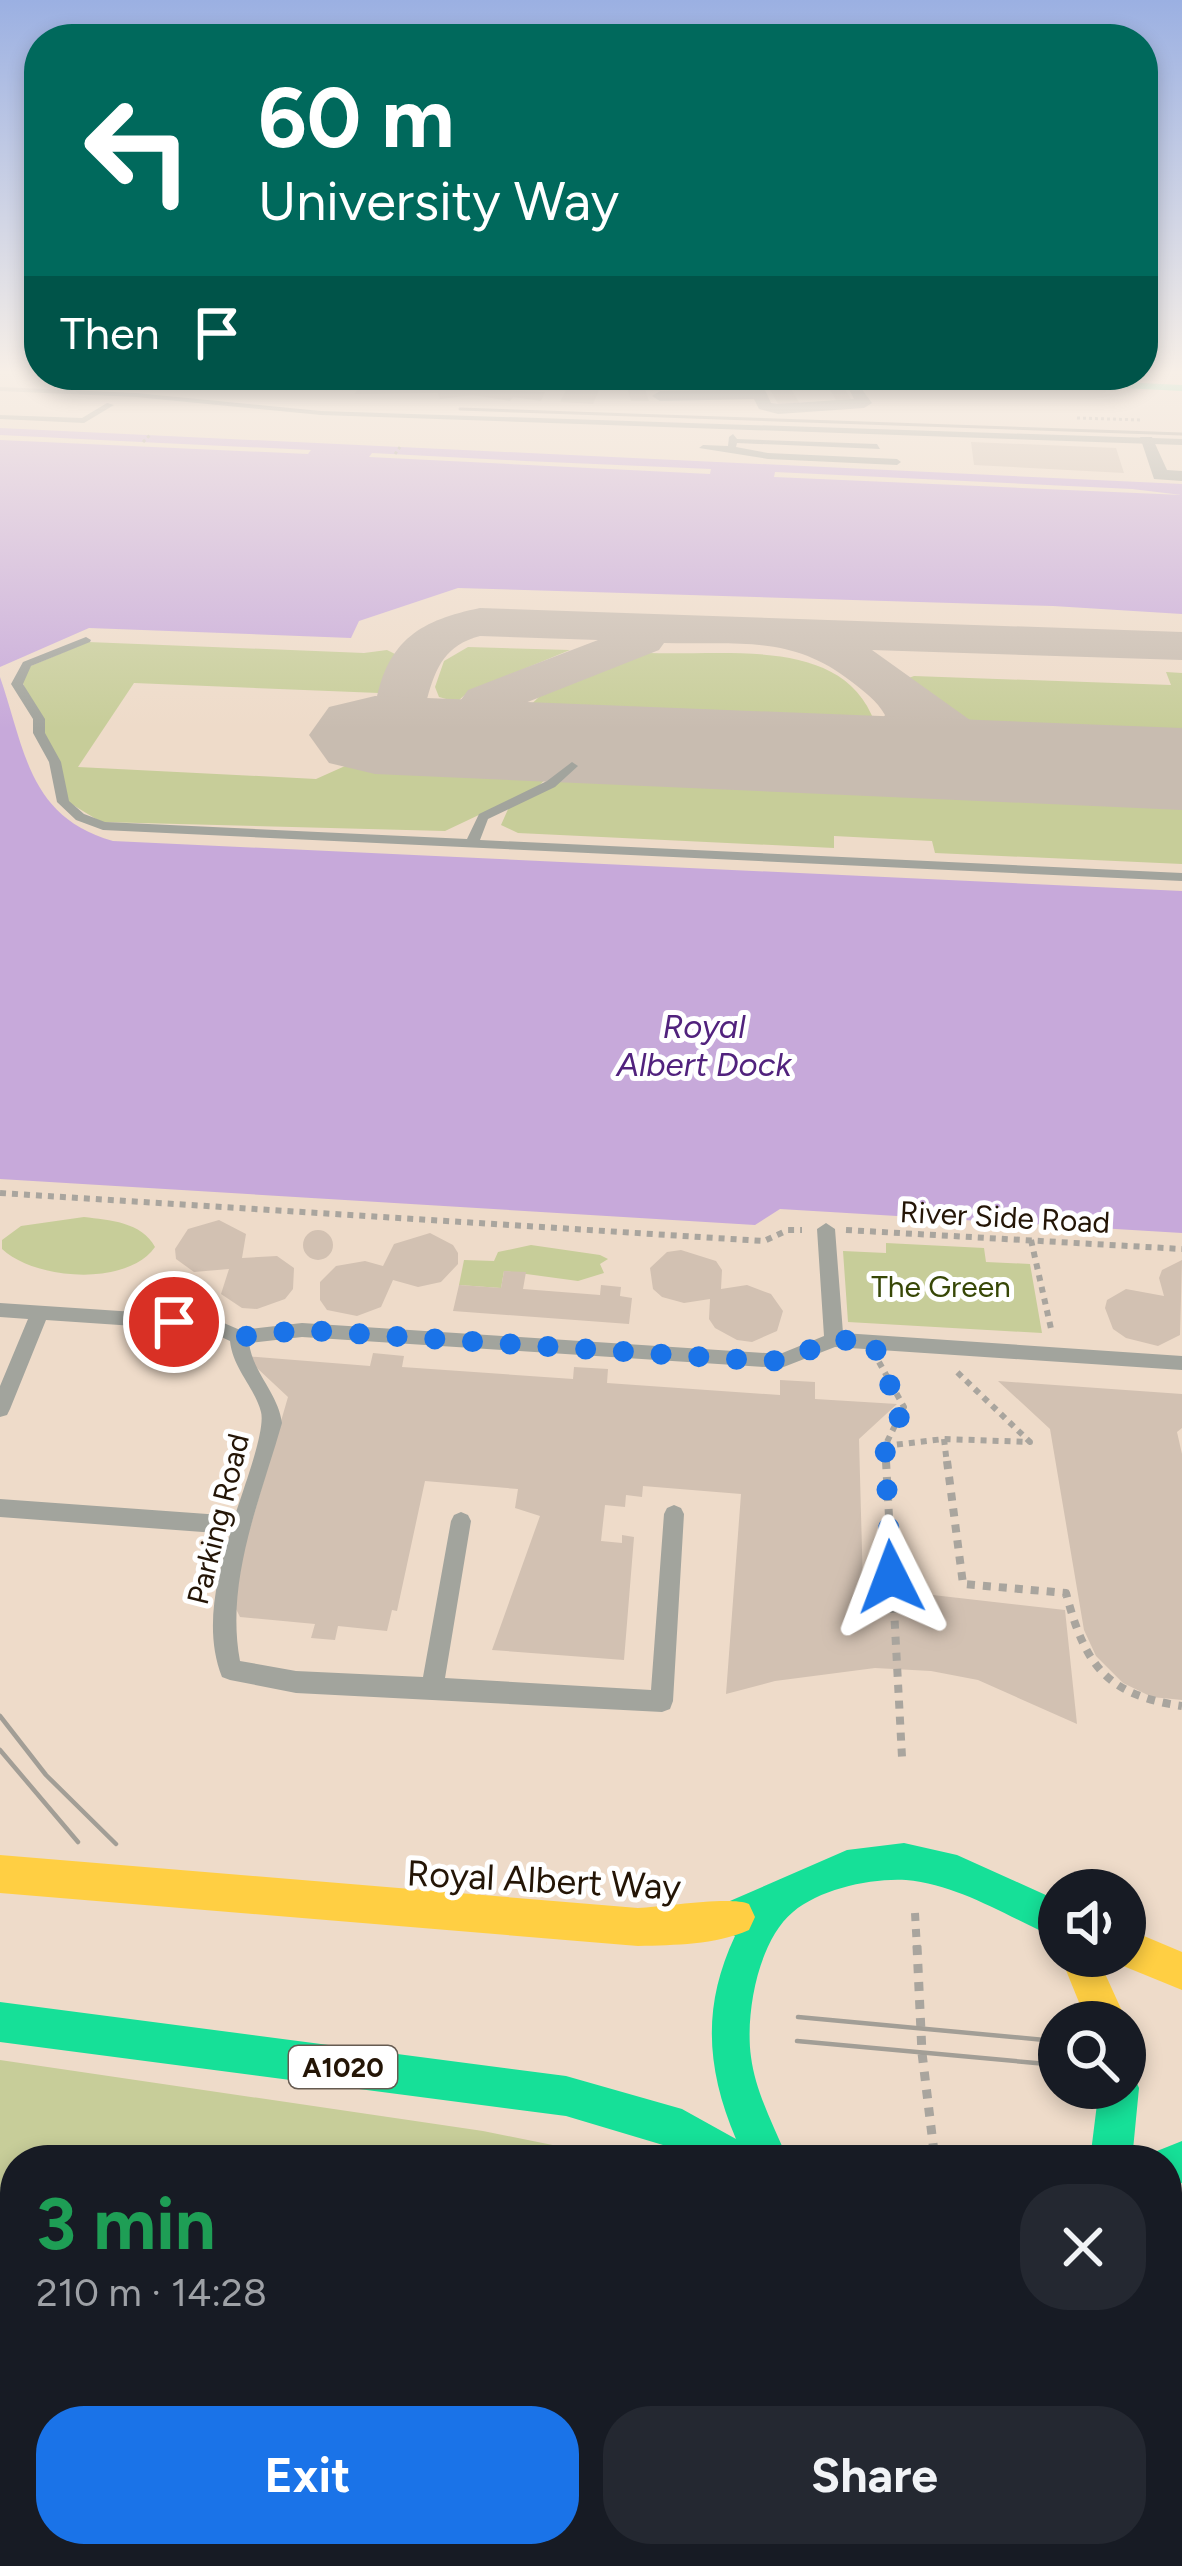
<!DOCTYPE html>
<html lang="en">
<head>
<meta charset="utf-8">
<style>
  :root { --surface:#171b24; --page:#242831; --text:#f1f3f6; --muted:#9ea1a6; --accent:#1a73e8 }
  body { margin:0; font-family:Figtree,sans-serif; background:var(--page); color:var(--text); height:100vh; display:flex; flex-direction:column; font-size:45px; white-space:nowrap }
  * { box-sizing:border-box; margin:0 }
  p { font-size:39px; color:var(--muted) }
  .icon { flex:none; width:66px; height:66px; fill:none; stroke:currentColor; stroke-width:2; stroke-linecap:round; stroke-linejoin:round }
  .map { position:relative; flex:1; overflow:hidden }
  .side { position:absolute; left:0px; top:2145px; width:1182px; height:423px; display:flex; flex-direction:column; background:var(--surface); border-radius:48px 48px 0 0; box-shadow:0 6px 18px #0003 }
  .side>* { flex:none }
  .top-card { position:absolute; left:24px; top:24px; width:1134px; height:366px; border-radius:48px; box-shadow:0 6px 18px #0003; background:#00695c; color:#fff; overflow:hidden }
  .buttons { position:absolute; left:1038px; top:1869px; display:grid; gap:24px }
  .buttons a { display:grid; place-items:center; width:108px; height:108px; border-radius:50%; background:var(--surface); box-shadow:0 6px 18px #0003; font-size:60px }
  .pin { position:absolute; display:grid; place-items:center; width:102px; height:102px; color:#fff; margin:-51px; border:6px solid #fff; border-radius:50%; box-shadow:0 3px 12px #0007 }
  .me { position:absolute; width:132px; margin:-66px; rotate:357deg; stroke-linejoin:round; filter:drop-shadow(0 0 9px #0008) }
  .turn { display:flex; align-items:center; gap:42px; height:252px; padding:0 36px; font-size:54px }
  .turn .icon { width:156px; height:156px; stroke-width:2.5 }
  .turn b { display:block; font-size:84px; line-height:102px }
  .then { display:flex; align-items:center; height:114px; padding:0 36px; background:#0003; gap:24px; font-size:45px }
  .round { display:grid; place-items:center; flex:none; width:126px; height:126px; border-radius:48px; background:var(--page) }
  .overview { display:flex; align-items:center; justify-content:space-between; height:204px; padding:0 36px }
  h1 { font-size:72px; font-weight:700; line-height:90px; color:#1e9e55 }
  .primary-button { display:flex; gap:24px; margin-top:auto; padding:24px 36px }
  .primary-button a { flex:1; height:138px; border-radius:48px; background:var(--accent); color:#fff; font-size:48px; font-weight:700; line-height:138px; text-align:center }
  .primary-button a+a { background:var(--page); color:var(--text) }
  .map>svg:first-child { display:block }
  .green { fill:#c7cd99 }
  .water { fill:#c7a9da }
  .pier { fill:#eedbc9 }
  .lines { fill:none; stroke-linecap:round; stroke-linejoin:round }
  .taxiway { fill:#c8bcb0; fill-rule:evenodd }
  .runway { fill:#c8bcb0; fill-rule:evenodd }
  .building { fill:#d2c1b2 }
  .path-far3 { stroke:#a9a59e; stroke-width:3; stroke-dasharray:3 3; stroke-linecap:butt }
  .path-far2 { stroke:#a9a59e; stroke-width:6; stroke-dasharray:6 6; stroke-linecap:butt }
  .path-far1 { stroke:#a9a59e; stroke-width:8; stroke-dasharray:8 8; stroke-linecap:butt }
  .path { stroke:#a9a59e; stroke-width:9; stroke-dasharray:9 9; stroke-linecap:butt }
  .lane { fill:#a2a49d; fill-rule:evenodd }
  .street { fill:#a2a49d; fill-rule:evenodd }
  .fast { fill:#16e098; fill-rule:evenodd }
  .slow { fill:#ffcf43; fill-rule:evenodd }
  .tram-far1 { stroke:#a29e96; stroke-width:3 }
  .tram { stroke:#a29e96; stroke-width:4.5 }
  .route { stroke:#1a73e8; stroke-width:21; stroke-dasharray:0 37.8 }
  .labels { text-anchor:middle; dominant-baseline:central; stroke-width:10; stroke-linejoin:round; paint-order:stroke }
  .shield { fill:#fff; stroke:#665b51; stroke-width:3 }
  .shield-label { font-size:27px; font-weight:bold; fill:#241506 }
  .street-label { font-size:30px; fill:#241506; stroke:#fff }
  .park-label { font-size:30px; fill:#374706; stroke:#fff }
  .water-label { font-size:33px; font-style:italic; fill:#51227d; stroke:#fff }
  .near-street-label { font-size:36px; fill:#241506; stroke:#fff }
</style>
</head>
<body>
<div class="map">
<svg width="1182" height="2566" viewBox="0 0 1182 2566">
  <rect width="100%" height="100%" fill="#eedbc9"/>
  <path class="green" d="M 88,642 L 364,653 L 387,650 L 395,654 L 379,693 L 134,683 L 78,767 L 316,779 L 354,762 L 554,770 L 538,787 L 445,831 L 101,822 L 68,802 L 21,678 L 26,668 Z
    M 468,647 L 570,650 L 468,692 L 457,702 L 439,697 L 435,687 L 444,661 Z
    M 648,653 C 730,656 844,636 875,723 L 868,729 L 520,715 L 540,696 Z
    M 1166,672 L 1182,673 L 1182,743 L 992,734 L 959,718 L 906,679 L 914,676 L 1171,685 Z
    M 568,771 L 1182,797 L 1182,864 L 935,853 L 932,841 L 834,836 L 834,848 L 518,833 L 501,825 L 509,807 L 555,786 Z
    M 84,1217 C 109,1220 142,1222 155,1247 C 127,1287 35,1280 2,1249 L 2,1240 L 21,1226 Z
    M 886,1243 L 984,1248 L 986,1262 L 1030,1264 L 1042,1333 L 848,1322 L 843,1251 L 886,1253 Z
    M 531,1245 L 600,1255 L 608,1259 L 600,1264 L 604,1273 L 578,1281 L 504,1271 L 501,1288 L 459,1285 L 464,1260 L 494,1261 L 498,1252 Z
    M 0,2060 L 483,2131 L 627,2160 L 15,2160 L 15,2466 L 0,2462 Z
    M 1182,2251 L 1182,2549 L 1145,2566 L 657,2566 L 550,2553 L 1167,2553 L 1167,2292 Z"/>
  <path class="water" d="M 0,428 L 1182,484 L 1182,614 L 1053,606 L 458,588 L 359,621 L 351,638 L 89,628 L 0,667 Z
    M 0,677 C 25,749 28,817 113,841 L 1182,891 L 1182,1233 L 780,1209 L 755,1225 L 0,1179 Z"/>
  <path class="pier" d="M 0,435 L 161,443 L 311,450 L 308,454 L 0,440 Z
    M 372,453 L 525,461 L 711,469 L 710,474 L 369,457 Z
    M 775,472 L 1132,489 L 1182,495 L 774,477 Z"/>
  <g class="lines">
    <path class="taxiway" d="M 480,608 L 1182,632 L 1182,660 L 872,650 L 984,730 L 1080,752 L 1088,764 L 1080,776 C 1033,787 965,765 924,739 C 901,768 844,774 810,765 L 802,754 L 810,743 C 835,736 872,741 885,715 C 877,701 865,692 852,682 C 792,634 737,645 664,643 L 659,650 L 505,711 L 544,730 L 552,741 L 544,752 C 524,757 516,750 497,749 C 491,748 480,755 471,754 C 434,753 388,740 376,702 C 388,639 422,620 480,608 ZM 480,636 L 598,640 L 468,690 L 453,711 L 457,721 L 429,708 L 427,699 C 436,666 446,645 480,636 Z"/>
    <path class="runway" d="M 375,696 L 1182,728 L 1182,810 L 375,774 L 329,763 L 309,735 L 329,707 Z"/>
  </g>
  <path class="building" d="M 762,375 L 783,375 L 800,404 L 778,404 Z
    M 821,375 L 836,375 L 851,399 L 836,400 Z
    M 624,377 L 641,377 L 649,401 L 631,401 Z
    M 741,377 L 744,383 L 684,388 L 669,388 L 667,383 Z
    M 373,384 L 464,385 L 468,389 L 545,392 L 541,401 L 513,397 L 510,401 L 473,395 L 440,399 L 438,393 L 354,394 L 359,388 Z
    M 569,384 L 601,385 L 593,404 L 560,402 Z
    M 971,442 L 1116,448 L 1124,473 L 974,465 Z
    M 219,1220 L 246,1234 L 242,1258 L 277,1256 L 294,1268 L 293,1289 L 285,1299 L 257,1309 L 242,1308 L 221,1294 L 229,1269 L 194,1272 L 176,1259 L 175,1249 L 188,1229 Z
    M303 1245a15 15 0 1 1 30 0a15 15 0 1 1-30 0Z
    M 430,1233 L 453,1245 L 458,1253 L 458,1264 L 441,1282 L 418,1287 L 393,1280 L 381,1307 L 357,1316 L 327,1310 L 320,1300 L 320,1282 L 336,1266 L 365,1261 L 383,1266 L 394,1244 Z
    M 681,1250 L 716,1261 L 722,1270 L 721,1289 L 747,1285 L 771,1294 L 783,1311 L 777,1331 L 752,1342 L 737,1340 L 715,1328 L 709,1319 L 710,1299 L 684,1303 L 662,1297 L 653,1289 L 650,1268 L 667,1252 Z
    M 1182,1260 L 1180,1335 L 1158,1346 L 1126,1338 L 1113,1329 L 1105,1308 L 1107,1300 L 1126,1289 L 1164,1296 L 1159,1278 L 1162,1270 Z
    M 504,1271 L 526,1272 L 523,1289 L 600,1295 L 601,1285 L 621,1287 L 620,1296 L 632,1298 L 629,1324 L 453,1311 L 459,1285 L 501,1288 Z
    M 373,1353 L 404,1356 L 402,1367 L 573,1379 L 574,1367 L 608,1369 L 607,1383 L 780,1395 L 780,1380 L 815,1382 L 815,1399 L 897,1404 L 859,1439 L 863,1587 L 1065,1610 L 1077,1724 L 978,1680 L 931,1671 L 875,1668 L 775,1681 L 726,1694 L 741,1494 L 643,1486 L 642,1497 L 626,1495 L 625,1507 L 605,1505 L 601,1541 L 622,1543 L 622,1535 L 634,1537 L 624,1660 L 492,1650 L 540,1516 L 515,1508 L 518,1489 L 425,1481 L 397,1611 L 392,1610 L 387,1631 L 338,1626 L 335,1640 L 311,1638 L 315,1624 L 240,1617 L 230,1597 L 288,1397 L 244,1356 L 370,1366 Z
    M 998,1381 L 1182,1394 L 1182,1428 L 1177,1432 L 1182,1454 L 1182,1700 L 1152,1697 L 1123,1683 L 1096,1656 L 1084,1630 L 1050,1429 Z"/>
  <g class="lines">
    <path class="path-far3" d="M 1077,418 L 1142,420
      M 143,442 L 150,435
      M 395,454 L 400,447"/>
    <path class="path-far2" d="M 0,1193 L 764,1241 L 788,1230 L 802,1230
      M 846,1230 L 1182,1249
      M 1031,1240 L 1052,1333
      M 879,1362 L 904,1407 L 885,1446 L 886,1464
      M 944,1439 L 947,1464
      M 885,1446 L 944,1439 L 1030,1442 L 956,1371"/>
    <path class="path-far1" d="M 886,1461 L 902,1757
      M 947,1461 L 963,1584 L 1066,1593 C 1085,1665 1106,1695 1182,1706
      M 915,1913 L 917,1949"/>
    <path class="path" d="M 917,1946 L 922,2053 L 935,2160
      M 1167,2366 L 1182,2375
      M 1167,2444 L 1182,2480
      M 963,2553 L 964,2566
      M 651,2566 L 657,2553"/>
    <path class="lane" d="M 543,375 L 551,375 L 559,389 L 553,389 Z
      M 0,387 L 136,393 L 321,411 L 1182,439 L 1182,445 L 321,415 L 136,397 L 0,391 Z
      M 107,403 L 114,405 L 84,423 L 0,419 L 0,415 L 82,418 Z
      M 733,434 L 737,439 L 877,444 L 880,449 L 737,443 L 736,447 L 768,453 L 897,459 L 901,462 L 897,465 L 768,459 L 699,448 L 703,445 L 728,446 L 729,437 Z
      M 86,637 L 91,640 L 90,642 L 31,666 L 23,684 L 45,719 L 45,733 L 61,762 L 69,801 L 84,814 L 105,822 L 467,839 L 479,814 L 547,781 L 572,762 L 578,766 L 555,787 L 488,819 L 480,840 L 1182,873 L 1182,881 L 103,830 L 76,820 L 57,802 L 49,762 L 33,733 L 33,719 L 11,684 L 23,662 Z
      M 826,1223 L 835,1229 L 843,1333 L 1182,1356 L 1182,1370 L 835,1347 L 781,1368 L 302,1337 L 249,1343 C 253,1373 278,1393 282,1423 C 260,1500 225,1581 240,1661 L 296,1671 L 423,1677 L 451,1521 L 454,1515 L 461,1512 L 468,1515 L 471,1521 L 445,1678 L 651,1690 L 664,1514 L 667,1508 L 674,1505 L 681,1508 L 684,1514 L 673,1701 L 670,1709 L 662,1712 L 296,1693 L 230,1680 L 222,1677 C 204,1631 216,1580 230,1534 L 0,1517 L 0,1499 L 235,1516 C 241,1495 266,1431 261,1412 C 254,1386 233,1369 230,1341 L 208,1331 L 46,1320 L 10,1409 L 7,1415 L 0,1417 L 0,1386 L 28,1319 L 0,1317 L 0,1303 L 210,1317 L 240,1330 L 302,1323 L 780,1354 L 824,1336 L 817,1229 Z"/>
    <path class="street" d="M 23,370 L 39,370 L 39,375 L 82,375 L 40,381 Z
      M 742,375 L 758,375 L 771,403 L 778,404 L 854,399 L 847,385 L 855,380 L 872,403 L 864,408 L 778,414 L 759,409 L 754,399 L 660,401 L 652,396 L 660,391 L 749,390 Z
      M 1140,437 L 1152,437 L 1167,470 L 1182,471 L 1182,481 L 1154,479 Z"/>
    <path class="fast" d="M 1000,376 L 1182,385 L 1182,391 L 1000,382 L 853,385 L 847,382 Z
      M 904,1843 L 957,1855 L 1059,1901 L 1059,1939 C 1009,1918 961,1885 906,1880 C 871,1878 820,1889 793,1912 C 758,1941 745,2014 751,2057 C 756,2094 774,2126 788,2160 L 693,2160 L 673,2148 L 566,2116 L 0,2042 L 0,2002 L 566,2076 L 682,2109 L 736,2139 C 706,2068 702,2006 735,1936 L 723,1930 L 717,1917 L 723,1904 L 847,1850 Z
      M 1125,2070 L 1133,2074 L 1139,2088 L 1132,2160 L 1090,2160 L 1099,2088 L 1125,2088 Z
      M 1182,2141 L 1182,2183 L 1167,2189 L 1167,2160 L 1149,2160 L 1152,2153 Z
      M 0,2539 L 15,2541 L 15,2553 L 37,2553 L 42,2566 L 0,2566 Z"/>
    <path class="slow" d="M 0,1855 L 638,1908 C 664,1907 730,1896 749,1904 L 755,1917 L 749,1930 C 714,1945 676,1945 638,1946 L 0,1893 Z
      M 1125,1928 L 1182,1952 L 1182,1990 L 1111,1961 L 1110,1956 L 1125,1956 Z
      M 1059,1953 L 1097,1956 L 1127,2022 L 1125,2026 L 1125,2022 L 1087,2022 Z"/>
    <path class="tram-far1" d="M 460,409 L 1182,434"/>
    <path class="tram" d="M 0,1716 L 46,1775 L 116,1844
      M 0,1750 L 78,1842
      M 798,2017 L 1055,2041
      M 797,2041 L 1058,2065"/>
  </g>
  <linearGradient id="sky" x2="0" y2="1"><stop stop-color="#9bb0e2"/><stop offset="0.51" stop-color="#f7efe7"/><stop offset="1" stop-color="#f7efe7" stop-opacity="0"/></linearGradient>
  <rect width="1182" height="729" fill="url(#sky)"/>
  <g class="lines">
    <path class="route" d="M 174,1322 L 223,1327 L 239,1337 L 302,1330 L 748,1360 L 782,1361 L 834,1340 L 874,1341 L 880,1369 L 904,1408 L 885,1446 L 891,1577"/>
  </g>
  <g class="labels">
    <rect class="shield" x="289" y="2046" width="108" height="42" rx="9"/>
    <g class="shield-label">
      <text x="343" y="2067">A1020</text>
    </g>
    <g class="street-label">
      <text transform="translate(1005 1217) rotate(3)">River Side Road</text>
      <text transform="translate(218 1519) rotate(-76)">Parking Road</text>
    </g>
    <g class="park-label">
      <text x="941" y="1286">The Green</text>
    </g>
    <g class="water-label">
      <text x="704" y="1026">Royal<tspan x="704" dy="38">Albert Dock</tspan></text>
    </g>
    <g class="near-street-label">
      <text transform="translate(544 1880) rotate(3)">Royal Albert Way</text>
    </g>
  </g>
</svg>
<div class="buttons">
<a><svg class="icon" aria-label="sound" viewBox="0 0 24 24"><path d="M4 9h4l5-4v14l-5-4H4zM17 9q2 3 0 6"/></svg></a>
<a><svg class="icon" aria-label="search" viewBox="0 0 24 24"><circle cx="10" cy="10" r="6"/><path d="M15 15l6 6"/></svg></a>
</div>
<div class="pin" style="left:174px;top:1322px;background:#d93025"><svg class="icon" aria-label="arrive" viewBox="0 0 24 24"><path d="M6 21V4h12l-3 4 3 4H6"/></svg></div>
<svg class="me" style="left:891px;top:1577px" viewBox="-20 -20 40 40"><path d="M0-17L14 15 0 8-14 15z" fill="#1a73e8" stroke="#fff" stroke-width="4"/></svg>
<div class="top-card">
<div class="turn"><svg class="icon" aria-label="left" viewBox="0 0 24 24"><path d="M17 20v-9H6M10 6l-5 5 5 5"/></svg><div><b>60 m</b>University Way</div></div>
<div class="then">Then<svg class="icon" aria-label="arrive" viewBox="0 0 24 24"><path d="M6 21V4h12l-3 4 3 4H6"/></svg></div>
</div>
<section class="side">
<div class="overview"><div><h1>3 min</h1><p>210 m · 14:28</p></div><a class="round"><svg class="icon" aria-label="close" viewBox="0 0 24 24"><path d="M6 6l12 12M18 6L6 18"/></svg></a></div>
<div class="primary-button"><a>Exit</a><a>Share</a></div>
</section>
</div>
</body>
</html>
